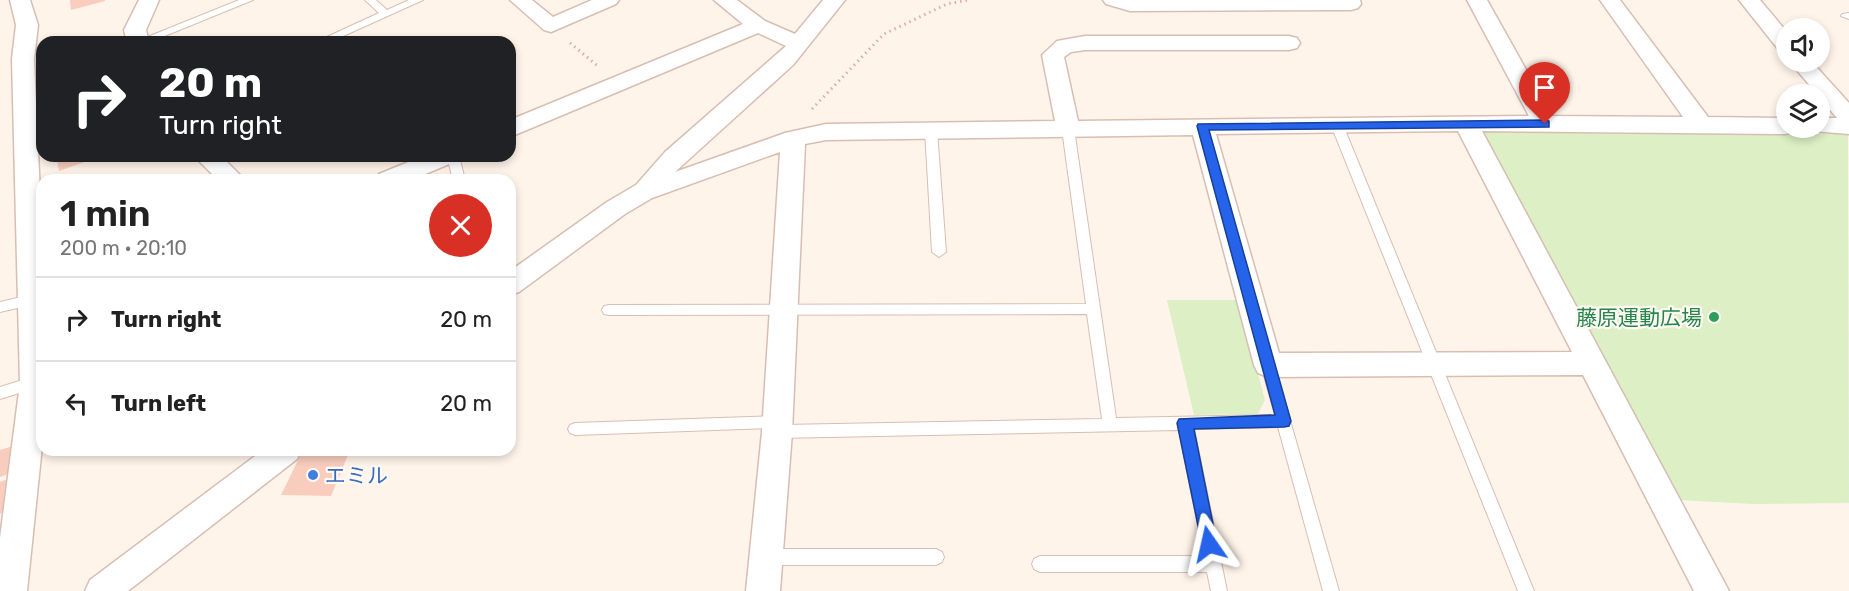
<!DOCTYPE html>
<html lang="en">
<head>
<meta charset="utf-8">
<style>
  :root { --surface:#fff; --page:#f6f6f6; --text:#222; --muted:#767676; --line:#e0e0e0 }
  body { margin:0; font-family:Rubik,"Noto Sans JP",sans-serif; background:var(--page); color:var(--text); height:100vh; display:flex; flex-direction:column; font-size:22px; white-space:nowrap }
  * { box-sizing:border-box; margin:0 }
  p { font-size:20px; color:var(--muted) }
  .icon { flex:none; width:33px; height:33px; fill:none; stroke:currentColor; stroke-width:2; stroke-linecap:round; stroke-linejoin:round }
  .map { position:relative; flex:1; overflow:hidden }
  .side { position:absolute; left:36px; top:174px; width:480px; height:282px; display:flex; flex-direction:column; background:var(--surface); border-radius:18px; box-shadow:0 3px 9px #0003 }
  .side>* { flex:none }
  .guide { position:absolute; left:36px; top:36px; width:480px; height:126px; border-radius:18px; box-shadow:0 3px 9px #0003; background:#202124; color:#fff; overflow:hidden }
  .fabs { position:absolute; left:1776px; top:18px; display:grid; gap:12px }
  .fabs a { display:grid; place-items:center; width:54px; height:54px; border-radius:50%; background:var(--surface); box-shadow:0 3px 9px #0003; font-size:30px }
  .pin { position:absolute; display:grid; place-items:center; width:51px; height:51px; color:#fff; margin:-62px -26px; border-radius:50% 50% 50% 0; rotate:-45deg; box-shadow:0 0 6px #0007 }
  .pin .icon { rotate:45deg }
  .me { position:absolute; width:66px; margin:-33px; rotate:349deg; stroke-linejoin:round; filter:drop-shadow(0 0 4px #0008) }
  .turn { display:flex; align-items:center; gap:21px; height:126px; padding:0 24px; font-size:27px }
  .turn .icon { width:78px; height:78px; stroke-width:2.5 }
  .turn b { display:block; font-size:42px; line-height:51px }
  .round { display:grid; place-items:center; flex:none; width:63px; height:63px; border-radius:32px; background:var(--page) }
  .overview { display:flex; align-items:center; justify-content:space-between; height:102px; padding:0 24px }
  h1 { font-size:36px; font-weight:600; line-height:45px }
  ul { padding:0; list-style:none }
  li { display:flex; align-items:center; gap:18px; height:84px; padding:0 24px; border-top:2px solid var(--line) }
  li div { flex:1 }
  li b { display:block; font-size:22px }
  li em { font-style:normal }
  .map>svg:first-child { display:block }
  .green { fill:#dcefc5 }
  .building { fill:#f8cdbe }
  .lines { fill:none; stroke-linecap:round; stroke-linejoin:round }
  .lane-casing { stroke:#d8beb2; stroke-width:2 }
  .street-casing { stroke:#d8beb2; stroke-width:3 }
  .path { stroke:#deafa0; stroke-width:3; stroke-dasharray:1.5 4; stroke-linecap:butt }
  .lane { fill:#fff; fill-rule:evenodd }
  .street { fill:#fff; fill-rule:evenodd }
  .route { fill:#2563eb; stroke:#184099; stroke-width:1.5 }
  .leisure-dot { fill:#2e9e5b; stroke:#fff8f3; stroke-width:2 }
  .shop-dot { fill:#3f7fe0; stroke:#fff8f3; stroke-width:2 }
  .labels { text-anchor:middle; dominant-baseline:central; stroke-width:4.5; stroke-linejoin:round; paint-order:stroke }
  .leisure-label { font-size:21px; fill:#27864d; stroke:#fff8f3; text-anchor:end }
  .shop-label { font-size:21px; fill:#366cbe; stroke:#fff8f3; text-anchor:start }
</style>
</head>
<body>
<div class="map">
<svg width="1849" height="591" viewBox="0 0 1849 591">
  <rect width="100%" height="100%" fill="#fff4ea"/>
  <path class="green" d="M 1478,131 L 1848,134 L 1849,503 L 1753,504 L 1678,500 Z
    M 1167,300 L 1238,300 L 1265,400 L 1258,414 L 1194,415 Z"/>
  <path class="building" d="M 70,0 L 105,0 L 105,1 L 71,10 Z
    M 56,156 L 93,156 L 93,159 L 59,171 Z
    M 13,446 L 9,474 L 0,477 L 0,450 Z
    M 301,454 L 348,455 L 331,496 L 281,495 Z
    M 8,479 L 2,513 L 0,514 L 0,482 Z"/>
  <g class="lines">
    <defs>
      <path id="lane" d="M 239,0 L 253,0 L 150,42 L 135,42 Z
        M 365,0 L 376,0 L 387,10 L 409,0 L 423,0 L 330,42 L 316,42 L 379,13 Z
        M 1849,13 L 1849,19 L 1841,16 L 1842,14 Z
        M 1337,121 L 1343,125 L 1534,591 L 1518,591 L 1331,125 Z
        M 1068,125 L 1074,129 L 1116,418 L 1275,415 L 1261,365 L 1263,361 L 1268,359 L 1273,361 L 1339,591 L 1323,591 L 1278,427 L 1194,429 L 1227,591 L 1211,591 L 1207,572 L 1040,572 L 1034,569 L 1032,564 L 1034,559 L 1040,556 L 1204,556 L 1179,430 L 777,438 L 772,437 L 769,432 L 771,428 L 575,435 L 570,433 L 568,429 L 570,425 L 575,423 L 777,416 L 782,418 L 784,422 L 783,425 L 1102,419 L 1087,314 L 609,315 L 604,314 L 602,310 L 604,306 L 609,305 L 1086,304 L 1062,129 Z
        M 931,126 L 937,130 L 946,252 L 939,257 L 932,252 L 925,130 Z
        M 447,156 L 459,156 L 465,180 L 453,180 Z
        M 30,295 L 35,296 L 37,300 L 35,304 L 0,312 L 0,302 Z
        M 42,374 L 42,386 L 0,399 L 0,387 Z
        M 766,549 L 936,549 L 942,552 L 944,557 L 942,562 L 936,565 L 766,565 L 760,562 L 758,557 L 760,552 Z"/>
      <path id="street" d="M 10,0 L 30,0 L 38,25 L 34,59 L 42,240 L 42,446 L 27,591 L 0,591 L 0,538 L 20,384 L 12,59 L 16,25 Z
        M 139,0 L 159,0 L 146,30 L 149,42 L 127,42 L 124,30 Z
        M 510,0 L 532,0 L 553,17 L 592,0 L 619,0 L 616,4 L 551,32 L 544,30 Z
        M 714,0 L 737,0 L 765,21 L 795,34 L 823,0 L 845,0 L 793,65 L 675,172 L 785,133 L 826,124 L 1055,121 L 1042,55 L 1057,41 L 1085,36 L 1289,36 L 1297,38 L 1300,43 L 1297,48 L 1289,50 L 1085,50 L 1071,52 L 1064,57 L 1078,121 L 1529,116 L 1467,0 L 1487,0 L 1552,116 L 1683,117 L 1600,0 L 1620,0 L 1708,117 L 1786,118 L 1786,128 L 1797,128 L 1794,131 L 1786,134 L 1482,131 L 1729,591 L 1694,591 L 1583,375 L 1268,377 L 1258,373 L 1254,365 L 1193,135 L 826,140 L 805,144 L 792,432 L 780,591 L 746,591 L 762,432 L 780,152 L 652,198 L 625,214 L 519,292 L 510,295 L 510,271 L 607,202 L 636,185 L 665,152 L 786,46 L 758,33 L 510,137 L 510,120 L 743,24 ZM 1458,131 L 1572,352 L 1279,353 L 1216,134 Z
        M 1103,0 L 1360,0 L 1361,4 L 1358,8 L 1351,10 L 1130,11 L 1106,4 Z
        M 1739,0 L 1760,0 L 1786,31 L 1786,50 L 1778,49 Z
        M 1790,62 L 1812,62 L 1849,103 L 1849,134 L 1812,131 L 1809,128 L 1820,128 L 1820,118 L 1837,118 L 1820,98 L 1820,94 L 1817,94 Z
        M 194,156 L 221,156 L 245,180 L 218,180 Z
        M 423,156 L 458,156 L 454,162 L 411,180 L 376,180 L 379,174 Z
        M 263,450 L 301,450 L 297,459 L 128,591 L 85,591 L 90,580 Z"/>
    </defs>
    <use href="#lane" class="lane-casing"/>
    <use href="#street" class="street-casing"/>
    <path class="path" d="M 570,43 L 599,67
      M 812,109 L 884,34 L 947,4 L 969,0"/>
    <use href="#lane" class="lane"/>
    <use href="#street" class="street"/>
  </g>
  <path class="route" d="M 1545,120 L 1549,121 L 1549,127 L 1209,130 L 1291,421 L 1289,426 L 1284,427 L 1194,429 L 1217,544 L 1215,550 L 1209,552 L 1203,550 L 1177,423 L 1179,419 L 1275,415 L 1197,126 L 1198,124 Z"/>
  <circle class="leisure-dot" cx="1714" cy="317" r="6"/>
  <circle class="shop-dot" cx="313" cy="475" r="6"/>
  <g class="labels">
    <g class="leisure-label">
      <text x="1702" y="317">藤原運動広場</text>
    </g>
    <g class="shop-label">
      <text x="325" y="475">エミル</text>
    </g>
  </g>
</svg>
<div class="fabs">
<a><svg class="icon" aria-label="sound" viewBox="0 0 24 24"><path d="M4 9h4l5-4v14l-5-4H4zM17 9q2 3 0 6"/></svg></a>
<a><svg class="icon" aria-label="layers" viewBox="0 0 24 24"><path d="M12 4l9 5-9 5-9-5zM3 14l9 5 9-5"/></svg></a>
</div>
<div class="pin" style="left:1545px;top:124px;background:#d93025"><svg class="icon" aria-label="arrive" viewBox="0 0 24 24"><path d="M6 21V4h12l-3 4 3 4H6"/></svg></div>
<svg class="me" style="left:1209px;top:544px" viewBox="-20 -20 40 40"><path d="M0-17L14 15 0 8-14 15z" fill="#2563eb" stroke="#fff" stroke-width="4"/></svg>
<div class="guide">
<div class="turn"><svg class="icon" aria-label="right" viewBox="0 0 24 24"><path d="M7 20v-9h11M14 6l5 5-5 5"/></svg><div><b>20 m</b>Turn right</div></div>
</div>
<section class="side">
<div class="overview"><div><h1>1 min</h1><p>200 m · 20:10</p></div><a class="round" style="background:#d93025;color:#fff"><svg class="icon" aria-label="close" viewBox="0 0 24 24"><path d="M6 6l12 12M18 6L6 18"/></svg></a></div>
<ul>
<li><svg class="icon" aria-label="right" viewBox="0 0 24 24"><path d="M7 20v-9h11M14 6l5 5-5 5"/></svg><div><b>Turn right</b></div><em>20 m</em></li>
<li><svg class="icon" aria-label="left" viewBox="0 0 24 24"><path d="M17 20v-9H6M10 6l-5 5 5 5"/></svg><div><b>Turn left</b></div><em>20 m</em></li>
</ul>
</section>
</div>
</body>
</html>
